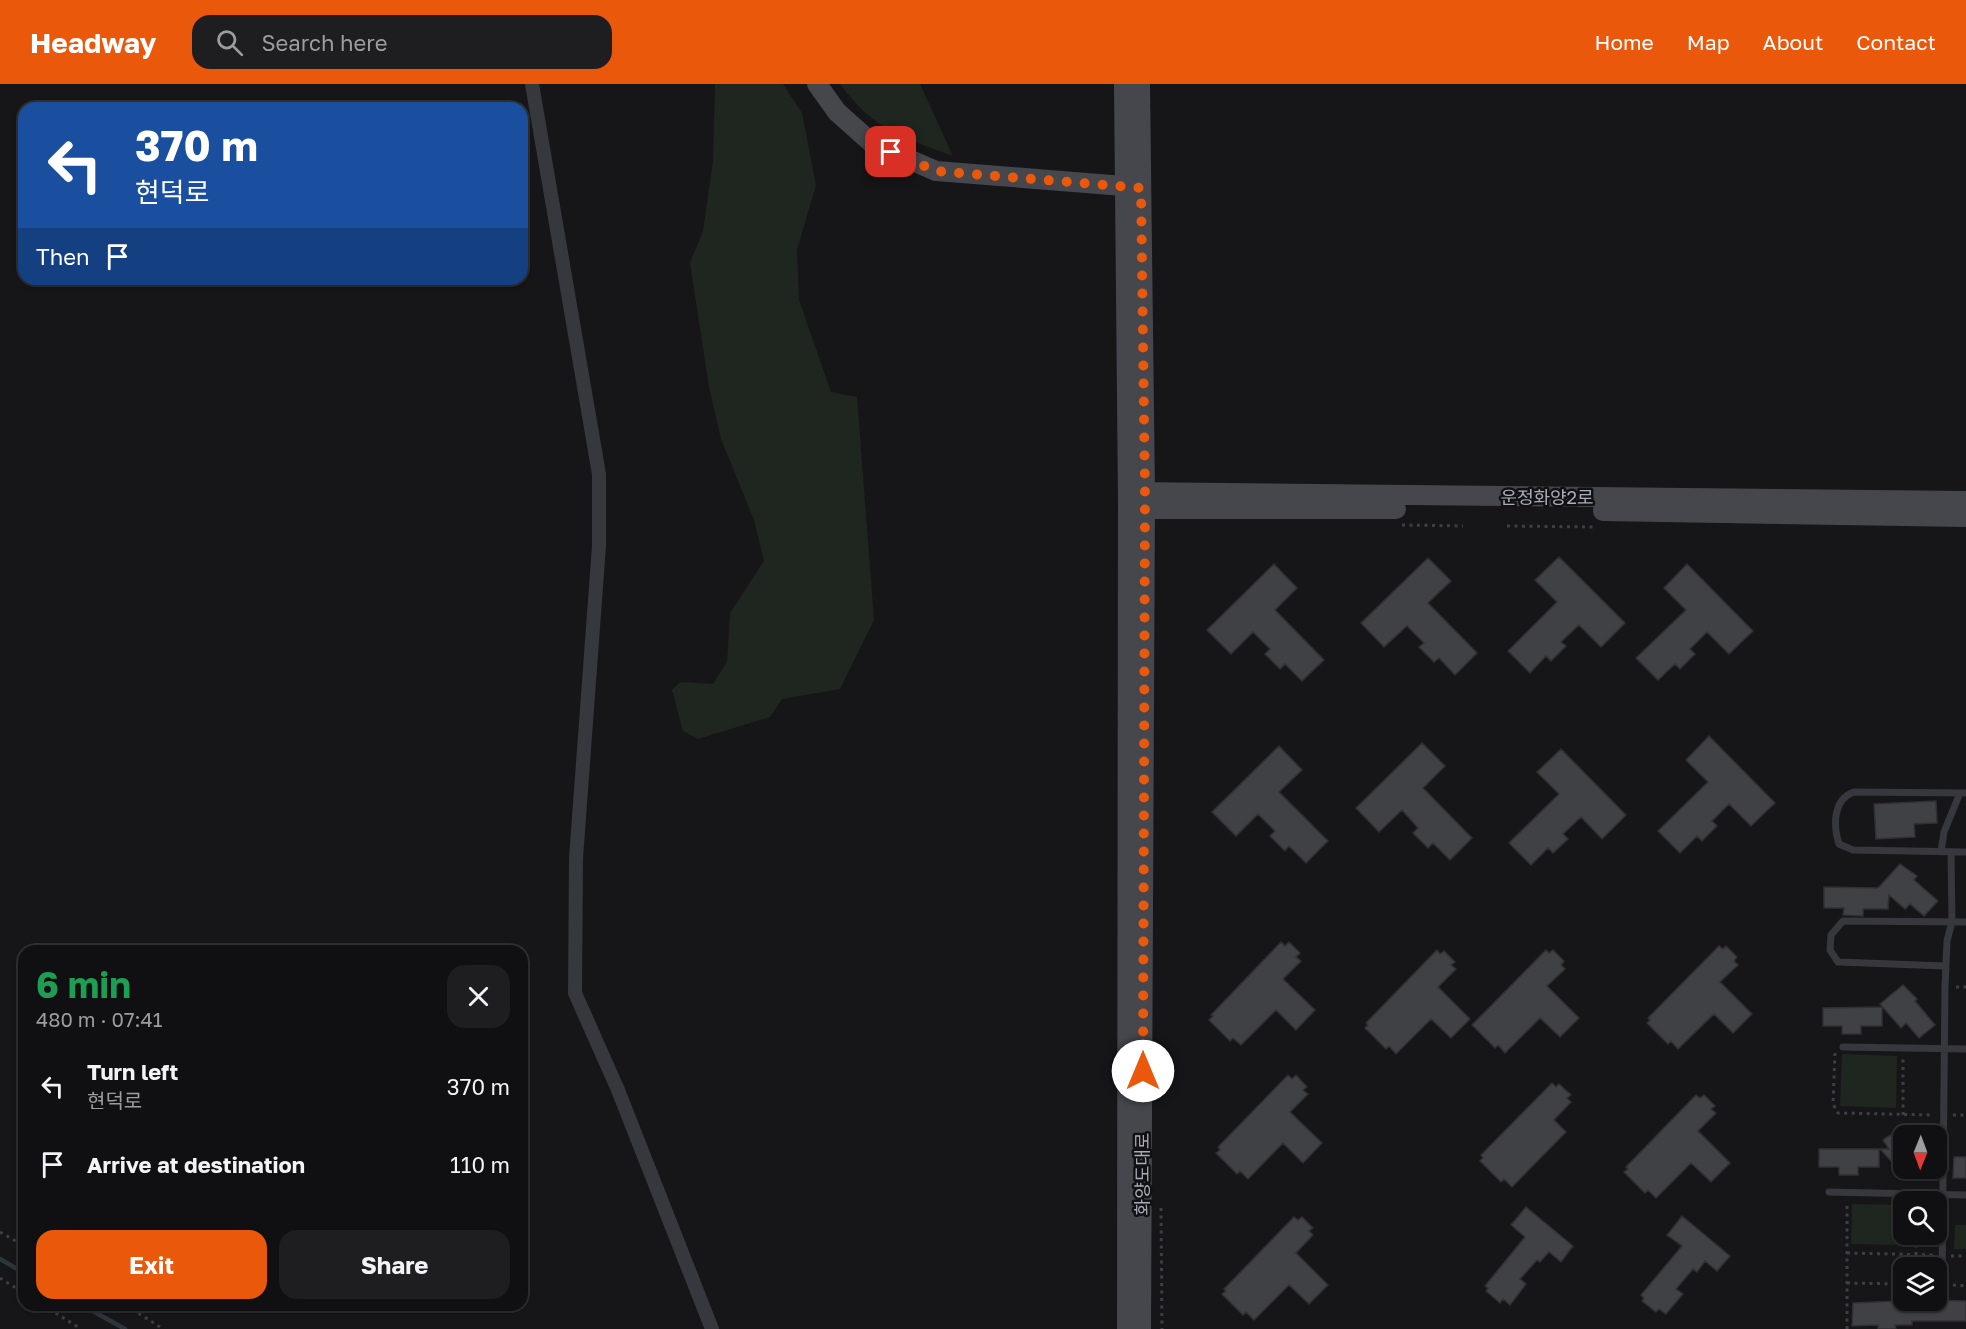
<!DOCTYPE html>
<html lang="en">
<head>
<meta charset="utf-8">
<style>
  :root { --surface:#101012; --page:#1e1e20; --text:#f1f3f6; --muted:#9c9d9f; --line:#303032; --accent:#ea580c }
  body { margin:0; font-family:"Golos Text","Noto Sans KR",sans-serif; background:var(--page); color:var(--text); height:100vh; display:flex; flex-direction:column; font-size:22px; white-space:nowrap }
  * { box-sizing:border-box; margin:0 }
  p { font-size:20px; color:var(--muted) }
  .icon { flex:none; width:33px; height:33px; fill:none; stroke:currentColor; stroke-width:2; stroke-linecap:round; stroke-linejoin:round }
  .map { position:relative; flex:1; overflow:hidden }
  .panel { position:absolute; left:18px; top:861px; width:510px; height:366px; display:flex; flex-direction:column; background:var(--surface); border-radius:18px; box-shadow:0 2px 4px #0004,0 0 0 2px var(--line) }
  .panel>* { flex:none }
  .banner { position:absolute; left:18px; top:18px; width:510px; height:183px; border-radius:18px; box-shadow:0 2px 4px #0004,0 0 0 2px var(--line); background:#1a4fa0; color:#fff; overflow:hidden }
  .needle { width:39px; rotate:181deg }
  .controls { position:absolute; left:1893px; top:1041px; display:grid; gap:12px }
  .controls a { display:grid; place-items:center; width:54px; height:54px; border-radius:12px; background:var(--surface); box-shadow:0 2px 4px #0004,0 0 0 2px var(--line); font-size:30px }
  .pin { position:absolute; display:grid; place-items:center; width:51px; height:51px; color:#fff; margin:-26px; border-radius:12px; box-shadow:0 3px 9px #0006 }
  .me { position:absolute; width:66px; margin:-33px; rotate:0deg; stroke-linejoin:round; filter:drop-shadow(0 0 4px #0008) }
  .turn { display:flex; align-items:center; gap:21px; height:126px; padding:0 18px; font-size:27px }
  .turn .icon { width:78px; height:78px; stroke-width:2.5 }
  .turn b { display:block; font-size:42px; line-height:51px }
  .then { display:flex; align-items:center; height:57px; padding:0 18px; background:#0003; gap:12px; font-size:22px }
  .round { display:grid; place-items:center; flex:none; width:63px; height:63px; border-radius:18px; background:var(--page) }
  .overview { display:flex; align-items:center; justify-content:space-between; height:102px; padding:0 18px }
  h1 { font-size:36px; font-weight:700; line-height:45px; color:#1e9e55 }
  .button { display:flex; gap:12px; margin-top:auto; padding:12px 18px }
  .button a { flex:1; height:69px; border-radius:18px; background:var(--accent); color:#fff; font-size:24px; font-weight:700; line-height:69px; text-align:center }
  .button a+a { background:var(--page); color:var(--text) }
  ul { padding:0; list-style:none }
  li { display:flex; align-items:center; gap:18px; height:78px; padding:0 18px }
  li div { flex:1 }
  li b { display:block; font-size:22px }
  li em { font-style:normal }
  header { display:flex; align-items:center; gap:36px; box-sizing:border-box; height:84px; padding:0 30px; background:var(--accent); color:#fff }
  header strong { font-size:28px }
  nav { display:flex; gap:33px; margin-inline-start:auto; font-size:21px }
  .search { width:420px; height:54px; background:var(--page); display:flex; align-items:center; gap:15px; box-sizing:border-box; padding:0 21px; border-radius:18px; color:var(--muted); font-size:22px }
  .map>svg:first-child { display:block }
  .green { fill:#1e261f }
  .lines { fill:none; stroke-linecap:round; stroke-linejoin:round }
  .stream { stroke:#2c353c; stroke-width:4.5 }
  .building { fill:#404145; stroke:#303034; stroke-width:1.5 }
  .path { stroke:#3d3f44; stroke-width:3; stroke-dasharray:3 4.5; stroke-linecap:butt }
  .lane { stroke:#37383d; stroke-width:7 }
  .street { stroke:#37383d; stroke-width:14 }
  .secondary { stroke:#45474d; stroke-width:20 }
  .route { stroke:#ea580c; stroke-width:10; stroke-dasharray:0 18 }
  .labels { text-anchor:middle; dominant-baseline:central; stroke-width:5; stroke-linejoin:round; paint-order:stroke }
  .street-label { font-size:18px; fill:#a8adb8; stroke:#111113 }
</style>
</head>
<body>
<header>
<strong>Headway</strong>
<div class="search"><svg class="icon" aria-label="search" viewBox="0 0 24 24"><circle cx="10" cy="10" r="6"/><path d="M15 15l6 6"/></svg>Search here</div>
<nav><a>Home</a><a>Map</a><a>About</a><a>Contact</a></nav>
</header>
<div class="map">
<svg width="1966" height="1245" viewBox="0 0 1966 1245">
  <rect width="100%" height="100%" fill="#161618"/>
  <path class="green" d="M 715,0 L 783,0 L 802,29 L 816,101 L 797,166 L 799,216 L 831,308 L 857,313 L 874,536 L 840,605 L 782,615 L 770,633 L 698,655 L 683,647 L 672,606 L 680,598 L 713,600 L 727,578 L 730,529 L 764,477 L 754,436 L 721,355 L 709,303 L 690,179 L 703,147 L 713,77 Z
    M 840,0 L 920,0 L 953,72 C 901,53 874,46 840,0 Z
    M 1842,970 L 1897,972 L 1896,1024 L 1840,1022 Z
    M 1852,1120 L 1903,1121 L 1904,1150 L 1914,1151 L 1914,1161 L 1851,1160 Z
    M 1955,1141 L 1966,1141 L 1966,1165 L 1954,1165 Z"/>
  <g class="lines">
    <path class="stream" d="M 0,1175 L 24,1189
      M 82,1221 L 125,1245"/>
  </g>
  <path class="building" d="M 1559,473 L 1625,539 L 1601,563 L 1579,541 L 1561,558 L 1566,562 L 1551,577 L 1546,572 L 1530,589 L 1508,567 L 1557,518 L 1535,496 Z
    M 1428,474 L 1451,497 L 1428,519 L 1477,569 L 1455,591 L 1439,574 L 1434,578 L 1419,563 L 1424,559 L 1407,542 L 1384,563 L 1361,539 Z
    M 1274,480 L 1297,504 L 1275,526 L 1324,576 L 1302,597 L 1285,580 L 1280,585 L 1265,570 L 1270,565 L 1253,548 L 1231,570 L 1207,546 Z
    M 1687,480 L 1753,547 L 1729,570 L 1707,548 L 1690,565 L 1695,570 L 1680,585 L 1675,580 L 1658,596 L 1636,574 L 1686,526 L 1664,504 Z
    M 1709,652 L 1775,719 L 1751,742 L 1729,720 L 1712,737 L 1717,742 L 1702,757 L 1697,752 L 1680,769 L 1658,747 L 1708,698 L 1686,676 Z
    M 1422,659 L 1445,682 L 1423,704 L 1472,754 L 1450,776 L 1433,759 L 1428,764 L 1413,749 L 1418,744 L 1402,726 L 1379,748 L 1356,724 Z
    M 1279,662 L 1302,686 L 1279,708 L 1328,757 L 1306,779 L 1289,762 L 1285,767 L 1270,752 L 1275,747 L 1258,730 L 1236,752 L 1212,728 Z
    M 1561,665 L 1626,731 L 1602,755 L 1581,733 L 1563,750 L 1568,755 L 1553,769 L 1548,764 L 1531,781 L 1509,759 L 1559,710 L 1537,688 Z
    M 1936,717 L 1937,739 L 1914,740 L 1915,753 L 1876,755 L 1874,720 Z
    M 1900,780 L 1917,792 L 1914,796 L 1938,817 L 1924,832 L 1910,820 L 1905,825 L 1889,811 L 1888,825 L 1863,825 L 1863,832 L 1843,831 L 1844,824 L 1824,824 L 1824,803 L 1878,804 Z
    M 1281,858 L 1285,862 L 1289,858 L 1300,869 L 1296,873 L 1301,877 L 1283,895 L 1315,926 L 1296,946 L 1276,926 L 1241,961 L 1233,954 L 1230,957 L 1209,936 L 1213,932 L 1211,931 Z
    M 1719,862 L 1723,865 L 1726,862 L 1737,873 L 1734,877 L 1738,881 L 1720,898 L 1752,930 L 1733,949 L 1714,930 L 1678,965 L 1671,957 L 1668,960 L 1647,939 L 1650,936 L 1648,934 Z
    M 1437,866 L 1440,870 L 1444,867 L 1455,878 L 1451,881 L 1456,885 L 1438,903 L 1470,935 L 1451,954 L 1431,935 L 1396,970 L 1389,962 L 1386,965 L 1365,944 L 1368,941 L 1366,939 Z
    M 1546,866 L 1549,869 L 1553,866 L 1564,877 L 1561,881 L 1565,885 L 1547,902 L 1579,934 L 1560,953 L 1540,934 L 1505,969 L 1498,961 L 1495,964 L 1472,941 Z
    M 1903,901 L 1917,915 L 1915,917 L 1935,941 L 1919,954 L 1906,939 L 1901,944 L 1880,920 Z
    M 1882,923 L 1882,942 L 1861,942 L 1861,950 L 1842,950 L 1842,942 L 1823,942 L 1823,924 Z
    M 1288,991 L 1292,995 L 1296,991 L 1307,1003 L 1303,1006 L 1308,1010 L 1290,1028 L 1322,1059 L 1303,1079 L 1283,1059 L 1248,1095 L 1240,1087 L 1237,1090 L 1216,1069 L 1220,1066 L 1218,1063 Z
    M 1552,999 L 1556,1003 L 1559,1000 L 1571,1011 L 1567,1014 L 1571,1018 L 1554,1036 L 1566,1048 L 1512,1103 L 1504,1095 L 1501,1098 L 1480,1077 L 1483,1074 L 1481,1071 Z
    M 1696,1011 L 1700,1014 L 1704,1011 L 1715,1022 L 1711,1025 L 1716,1029 L 1698,1047 L 1730,1079 L 1711,1098 L 1691,1079 L 1656,1114 L 1648,1106 L 1645,1109 L 1624,1088 L 1628,1085 L 1626,1083 Z
    M 1904,1042 L 1904,1091 L 1880,1065 L 1889,1065 L 1883,1056 Z
    M 1819,1065 L 1879,1065 L 1879,1083 L 1858,1083 L 1858,1091 L 1839,1091 L 1839,1083 L 1819,1083 Z
    M 1954,1073 L 1966,1073 L 1966,1094 L 1953,1094 Z
    M 1526,1123 L 1573,1162 L 1561,1178 L 1549,1168 L 1540,1178 L 1537,1176 L 1520,1195 L 1526,1200 L 1510,1221 L 1503,1215 L 1500,1219 L 1486,1207 L 1488,1204 L 1485,1202 L 1525,1153 L 1511,1141 Z
    M 1682,1132 L 1730,1172 L 1717,1187 L 1705,1177 L 1697,1188 L 1693,1185 L 1676,1205 L 1683,1210 L 1666,1230 L 1659,1225 L 1656,1228 L 1642,1217 L 1644,1214 L 1641,1211 L 1682,1162 L 1667,1151 Z
    M 1294,1133 L 1298,1136 L 1302,1133 L 1313,1144 L 1309,1147 L 1313,1151 L 1296,1169 L 1328,1201 L 1309,1220 L 1289,1201 L 1254,1236 L 1246,1228 L 1243,1231 L 1222,1210 L 1226,1207 L 1224,1205 Z
    M 1921,1216 L 1966,1217 L 1966,1237 L 1912,1237 L 1912,1241 L 1895,1241 L 1896,1245 L 1878,1245 L 1878,1241 L 1852,1242 L 1853,1219 Z"/>
  <g class="lines">
    <path class="path" d="M 1402,441 L 1463,442
      M 1507,442 L 1595,443
      M 1956,903 L 1966,903
      M 1835,969 L 1833,1020 L 1838,1029 L 1934,1031
      M 1903,1031 L 1903,975
      M 1953,1031 L 1966,1031
      M 1161,1124 L 1162,1245
      M 0,1148 L 24,1162
      M 1847,1169 L 1933,1171
      M 1916,1171 L 1916,1150
      M 1951,1172 L 1966,1172
      M 0,1194 L 24,1209
      M 1847,1199 L 1904,1200
      M 1953,1201 L 1966,1202
      M 43,1221 L 81,1245
      M 126,1221 L 163,1245
      M 1847,1245 L 1847,1118"/>
    <path class="lane" d="M 1966,709 L 1854,708 C 1833,715 1833,741 1839,760 L 1853,766 L 1966,768
      M 1941,768 L 1944,748 L 1960,709
      M 1946,882 L 1838,878 L 1830,866 L 1831,851 L 1843,837 L 1966,838
      M 1843,963 L 1966,965
      M 1829,1108 L 1966,1111
      M 1942,1201 L 1945,903 L 1947,857 L 1952,838 L 1951,768"/>
    <path class="street" d="M 532,0 L 599,390 L 599,462 L 576,774 L 575,909 L 618,1006 L 712,1245"/>
    <path class="secondary" d="M 817,0 L 837,28 L 873,60 L 936,87 L 1136,103
      M 1124,0 L 1128,417 L 1127,1245
      M 1140,0 L 1145,409 L 1141,1245
      M 1132,408 L 1966,417
      M 1132,425 L 1396,425
      M 1603,427 L 1966,433"/>
  </g>
  <g class="lines">
    <path class="route" d="M 891,68 L 936,87 L 1141,104 L 1145,409 L 1143,987"/>
  </g>
  <g class="labels">
    <g class="street-label">
      <text x="1547" y="413">운정화양2로</text>
      <text transform="translate(1142 1090) rotate(-90)">화양도대로</text>
    </g>
  </g>
</svg>
<div class="controls">
<a><svg class="needle" viewBox="-14 -14 28 28"><path d="M0-13l5 13h-10z" fill="#e53935"/><path d="M0 13l5-13h-10z" fill="#9c9d9f"/></svg></a>
<a><svg class="icon" aria-label="search" viewBox="0 0 24 24"><circle cx="10" cy="10" r="6"/><path d="M15 15l6 6"/></svg></a>
<a><svg class="icon" aria-label="layers" viewBox="0 0 24 24"><path d="M12 4l9 5-9 5-9-5zM3 14l9 5 9-5"/></svg></a>
</div>
<div class="pin" style="left:891px;top:68px;background:#d93025"><svg class="icon" aria-label="arrive" viewBox="0 0 24 24"><path d="M6 21V4h12l-3 4 3 4H6"/></svg></div>
<svg class="me" style="left:1143px;top:987px" viewBox="-20 -20 40 40"><circle r="19" fill="#fff"/><path d="M0-13L10 11 0 6-10 11z" fill="#ea580c"/></svg>
<div class="banner">
<div class="turn"><svg class="icon" aria-label="left" viewBox="0 0 24 24"><path d="M17 20v-9H6M10 6l-5 5 5 5"/></svg><div><b>370 m</b>현덕로</div></div>
<div class="then">Then<svg class="icon" aria-label="arrive" viewBox="0 0 24 24"><path d="M6 21V4h12l-3 4 3 4H6"/></svg></div>
</div>
<section class="panel">
<div class="overview"><div><h1>6 min</h1><p>480 m · 07:41</p></div><a class="round"><svg class="icon" aria-label="close" viewBox="0 0 24 24"><path d="M6 6l12 12M18 6L6 18"/></svg></a></div>
<ul>
<li><svg class="icon" aria-label="left" viewBox="0 0 24 24"><path d="M17 20v-9H6M10 6l-5 5 5 5"/></svg><div><b>Turn left</b><p>현덕로</p></div><em>370 m</em></li>
<li><svg class="icon" aria-label="arrive" viewBox="0 0 24 24"><path d="M6 21V4h12l-3 4 3 4H6"/></svg><div><b>Arrive at destination</b></div><em>110 m</em></li>
</ul>
<div class="button"><a>Exit</a><a>Share</a></div>
</section>
</div>
</body>
</html>
